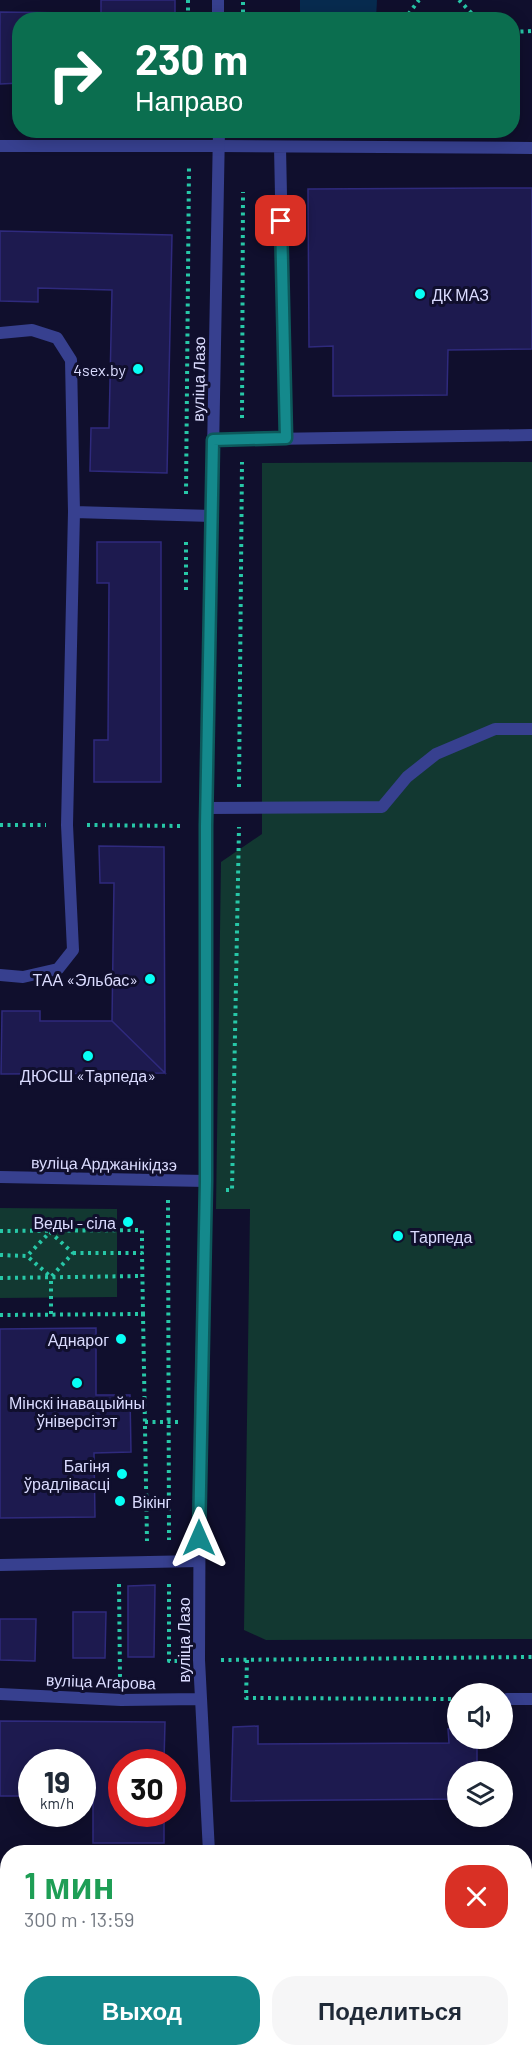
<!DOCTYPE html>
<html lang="ru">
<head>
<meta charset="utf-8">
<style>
  :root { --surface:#fff; --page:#f6f6f7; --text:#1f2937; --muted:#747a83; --accent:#14898c }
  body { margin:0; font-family:Barlow,sans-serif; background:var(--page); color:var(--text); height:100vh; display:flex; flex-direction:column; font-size:22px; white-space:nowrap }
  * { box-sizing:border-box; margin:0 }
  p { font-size:20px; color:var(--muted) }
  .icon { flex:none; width:33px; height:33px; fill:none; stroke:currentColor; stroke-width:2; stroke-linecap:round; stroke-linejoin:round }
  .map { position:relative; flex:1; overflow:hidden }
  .details { position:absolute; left:0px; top:1845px; width:532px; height:212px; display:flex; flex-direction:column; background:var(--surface); border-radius:24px 24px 0 0; box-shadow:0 3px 15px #0003 }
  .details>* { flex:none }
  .guide { position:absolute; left:12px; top:12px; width:508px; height:126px; border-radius:24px; box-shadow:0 3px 15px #0003; background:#0b6e4f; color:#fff; overflow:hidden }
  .buttons { position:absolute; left:447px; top:1683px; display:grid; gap:12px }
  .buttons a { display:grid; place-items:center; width:66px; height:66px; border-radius:50%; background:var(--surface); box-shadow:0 3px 15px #0003; font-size:30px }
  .speed { position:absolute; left:18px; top:1749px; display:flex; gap:12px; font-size:30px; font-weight:700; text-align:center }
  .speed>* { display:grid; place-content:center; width:78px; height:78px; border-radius:50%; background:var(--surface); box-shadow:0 3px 15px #0003; line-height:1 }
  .speed small { font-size:15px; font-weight:400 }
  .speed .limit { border:9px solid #d22; background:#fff; color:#111 }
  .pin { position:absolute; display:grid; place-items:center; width:51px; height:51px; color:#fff; margin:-26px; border-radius:12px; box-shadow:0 3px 9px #0006 }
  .me { position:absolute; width:66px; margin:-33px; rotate:0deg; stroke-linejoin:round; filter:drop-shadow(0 0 4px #0008) }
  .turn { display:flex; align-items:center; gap:21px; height:126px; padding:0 24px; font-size:27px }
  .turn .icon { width:78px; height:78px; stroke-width:2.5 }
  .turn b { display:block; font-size:42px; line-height:51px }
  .round { display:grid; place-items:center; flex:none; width:63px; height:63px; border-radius:24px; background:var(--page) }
  .summary { display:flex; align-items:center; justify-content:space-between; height:102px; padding:0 24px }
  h1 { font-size:36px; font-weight:600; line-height:45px; color:#1e9e55 }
  .cta { display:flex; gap:12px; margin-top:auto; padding:12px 24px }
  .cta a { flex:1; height:69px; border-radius:24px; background:var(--accent); color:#fff; font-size:24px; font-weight:600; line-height:69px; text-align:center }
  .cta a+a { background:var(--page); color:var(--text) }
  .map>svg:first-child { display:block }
  .green { fill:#123831 }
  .water { fill:#072b4f }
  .building { fill:#1d1a4f; stroke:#2f2a7d; stroke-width:1.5 }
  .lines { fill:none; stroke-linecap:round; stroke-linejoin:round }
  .path { stroke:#27c7a7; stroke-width:4; stroke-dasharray:3 4.5; stroke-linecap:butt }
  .service { stroke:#37408f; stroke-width:12 }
  .minor { stroke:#37408f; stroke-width:12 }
  .route-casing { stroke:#0d595b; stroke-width:15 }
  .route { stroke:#14898c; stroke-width:10 }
  .poi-dot { fill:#07fff5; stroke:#100f2d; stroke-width:2 }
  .labels { text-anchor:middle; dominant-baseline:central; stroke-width:6; stroke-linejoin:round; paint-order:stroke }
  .poi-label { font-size:16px; fill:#dbdcff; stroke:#100f2d; text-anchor:end }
  .street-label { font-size:16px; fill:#dbdcff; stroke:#100f2d }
</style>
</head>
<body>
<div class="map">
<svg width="532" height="2056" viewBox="0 0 532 2056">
  <rect width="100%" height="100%" fill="#100f2d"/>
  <path class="green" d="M 532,462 L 532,1639 L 266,1640 L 244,1630 L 250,1209 L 216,1209 L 221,862 L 262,834 L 262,463 Z
    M 0,1208 L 117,1209 L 117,1297 L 0,1298 Z"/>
  <path class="water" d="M 300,0 L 377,0 L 376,19 L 300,19 Z"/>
  <path class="building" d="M 101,0 L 175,0 L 175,20 L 101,20 Z
    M 0,12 L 72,13 L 72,20 L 20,20 L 20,83 L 0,84 Z
    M 495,188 L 532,188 L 532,349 L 448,350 L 447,395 L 333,396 L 333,346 L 309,347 L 308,189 Z
    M 0,231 L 172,235 L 167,473 L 90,471 L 91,428 L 109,428 L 112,290 L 38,288 L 38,302 L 0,301 Z
    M 97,542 L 161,542 L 161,782 L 94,782 L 94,740 L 108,740 L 109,583 L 97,583 Z
    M 99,846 L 164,847 L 165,1073 L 112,1021 L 114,883 L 100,883 Z
    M 2,1011 L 40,1011 L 40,1021 L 112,1021 L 165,1073 L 1,1074 Z
    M 96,1328 L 96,1395 L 130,1395 L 131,1452 L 94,1453 L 95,1517 L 0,1518 L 0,1329 Z
    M 155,1585 L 154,1657 L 128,1657 L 128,1586 Z
    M 73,1612 L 106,1612 L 105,1658 L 73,1658 Z
    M 0,1619 L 36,1619 L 35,1661 L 0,1660 Z
    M 0,1721 L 165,1722 L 164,1762 L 122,1762 L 122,1814 L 164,1814 L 164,1843 L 93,1843 L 93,1796 L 82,1796 L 82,1762 L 32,1762 L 32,1796 L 0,1796 Z
    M 258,1726 L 258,1744 L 449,1743 L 448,1729 L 458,1729 L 458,1738 L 477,1738 L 477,1772 L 458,1772 L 458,1799 L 231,1801 L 233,1727 Z
    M 525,1902 L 532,1922 L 532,1978 L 528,1979 L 525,1971 Z
    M 8,1917 L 8,1993 L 0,1994 L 0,1919 Z
    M 8,2010 L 8,2049 L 14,2049 L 15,2056 L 0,2056 L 0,2011 Z
    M 124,2049 L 188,2049 L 189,2053 L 202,2050 L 203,2056 L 125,2056 Z"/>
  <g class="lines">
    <path class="path" d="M 188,0 L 188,20
      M 459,0 L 478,20
      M 243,20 L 243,0
      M 404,20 L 419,0
      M 513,32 L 532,31
      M 242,418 L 243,192
      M 186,494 L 189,166
      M 186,590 L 186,538
      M 239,787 L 242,462
      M 0,825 L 46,825
      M 87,825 L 184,826
      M 226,1190 L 232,1190 L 239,827
      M 168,1200 L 169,1540
      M 0,1231 L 142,1230 L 142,1253
      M 73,1253 L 142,1253 L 143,1314
      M 0,1255 L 27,1256 L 51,1277 L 73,1253 L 50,1232 L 27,1256
      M 0,1278 L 142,1276
      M 51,1314 L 51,1277
      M 0,1315 L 143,1314 L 147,1541
      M 145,1422 L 178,1422
      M 119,1584 L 120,1679
      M 169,1584 L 169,1661 L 177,1661
      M 221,1660 L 532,1657
      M 247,1660 L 246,1698 L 458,1699"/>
    <path class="service" d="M 219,146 L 532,148
      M 280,147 L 286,438
      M 0,333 L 32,330 L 57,338 L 71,360 L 74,512 L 67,825 L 73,950 L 58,969 L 23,977 L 0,975
      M 213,440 L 532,435
      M 74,512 L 212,516
      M 206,808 L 382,807 L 407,777 L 436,754 L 495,729 L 532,729
      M 0,1565 L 199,1561
      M 0,1875 L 8,1874
      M 525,2007 L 532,2009
      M 280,2049 L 284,2056"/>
    <path class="minor" d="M 218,0 L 218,20
      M 0,146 L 219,146
      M 0,1177 L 206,1181
      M 0,1694 L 121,1700 L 200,1699
      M 507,1699 L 532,1699
      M 209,1852 L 199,1660 L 200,1421 L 206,1181 L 206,826 L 219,130
      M 228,2049 L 229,2056"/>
  </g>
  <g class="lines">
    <defs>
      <path id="route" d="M 199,1538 L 206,1181 L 206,826 L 213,440 L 286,438 L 281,221"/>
    </defs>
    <use href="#route" class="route-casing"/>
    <use href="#route" class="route"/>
  </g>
  <g class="poi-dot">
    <circle cx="420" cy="294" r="6"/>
    <circle cx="138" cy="369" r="6"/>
    <circle cx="150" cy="979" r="6"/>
    <circle cx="88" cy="1056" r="6"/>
    <circle cx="128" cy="1222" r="6"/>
    <circle cx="398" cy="1236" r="6"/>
    <circle cx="121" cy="1339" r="6"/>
    <circle cx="77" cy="1383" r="6"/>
    <circle cx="122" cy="1474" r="6"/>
    <circle cx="120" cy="1501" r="6"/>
  </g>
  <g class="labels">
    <g class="poi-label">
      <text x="432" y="294" text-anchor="start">ДК МАЗ</text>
      <text x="126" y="369">4sex.by</text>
      <text x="138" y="979">ТАА «Эльбас»</text>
      <text x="88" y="1075" text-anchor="middle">ДЮСШ «Тарпеда»</text>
      <text x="116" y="1222">Веды - сіла</text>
      <text x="410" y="1236" text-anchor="start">Тарпеда</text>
      <text x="109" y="1339">Аднарог</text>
      <text x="77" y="1402" text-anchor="middle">Мінскі інавацыйны<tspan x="77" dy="18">ўніверсітэт</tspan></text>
      <text x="110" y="1465">Багіня<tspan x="110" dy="18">ўрадлівасці</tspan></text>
      <text x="132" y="1501" text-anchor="start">Вікінг</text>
    </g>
    <g class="street-label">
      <text transform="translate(198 379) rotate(-89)">вуліца Лазо</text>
      <text transform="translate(104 1163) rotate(1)">вуліца Арджанікідзэ</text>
      <text transform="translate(183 1640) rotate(-90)">вуліца Лазо</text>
      <text transform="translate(101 1681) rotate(2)">вуліца Агарова</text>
    </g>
  </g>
</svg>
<div class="buttons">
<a><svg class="icon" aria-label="sound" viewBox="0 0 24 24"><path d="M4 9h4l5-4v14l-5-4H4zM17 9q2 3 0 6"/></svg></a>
<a><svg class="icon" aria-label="layers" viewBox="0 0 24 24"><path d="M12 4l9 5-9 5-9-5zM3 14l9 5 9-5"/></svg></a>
</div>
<div class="speed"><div>19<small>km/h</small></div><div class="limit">30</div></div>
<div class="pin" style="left:281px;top:221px;background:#d93025"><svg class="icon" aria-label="arrive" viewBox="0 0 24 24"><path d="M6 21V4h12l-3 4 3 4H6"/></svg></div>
<svg class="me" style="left:199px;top:1538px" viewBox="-20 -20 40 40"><path d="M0-17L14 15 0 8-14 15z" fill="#14898c" stroke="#fff" stroke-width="4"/></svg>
<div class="guide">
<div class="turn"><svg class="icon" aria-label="right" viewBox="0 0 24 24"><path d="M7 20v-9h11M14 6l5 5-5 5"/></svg><div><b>230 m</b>Направо</div></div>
</div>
<section class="details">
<div class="summary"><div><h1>1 мин</h1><p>300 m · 13:59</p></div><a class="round" style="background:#d93025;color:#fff"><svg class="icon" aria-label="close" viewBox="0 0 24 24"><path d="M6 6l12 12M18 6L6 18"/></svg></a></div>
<div class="cta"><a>Выход</a><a>Поделиться</a></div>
</section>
</div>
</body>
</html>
